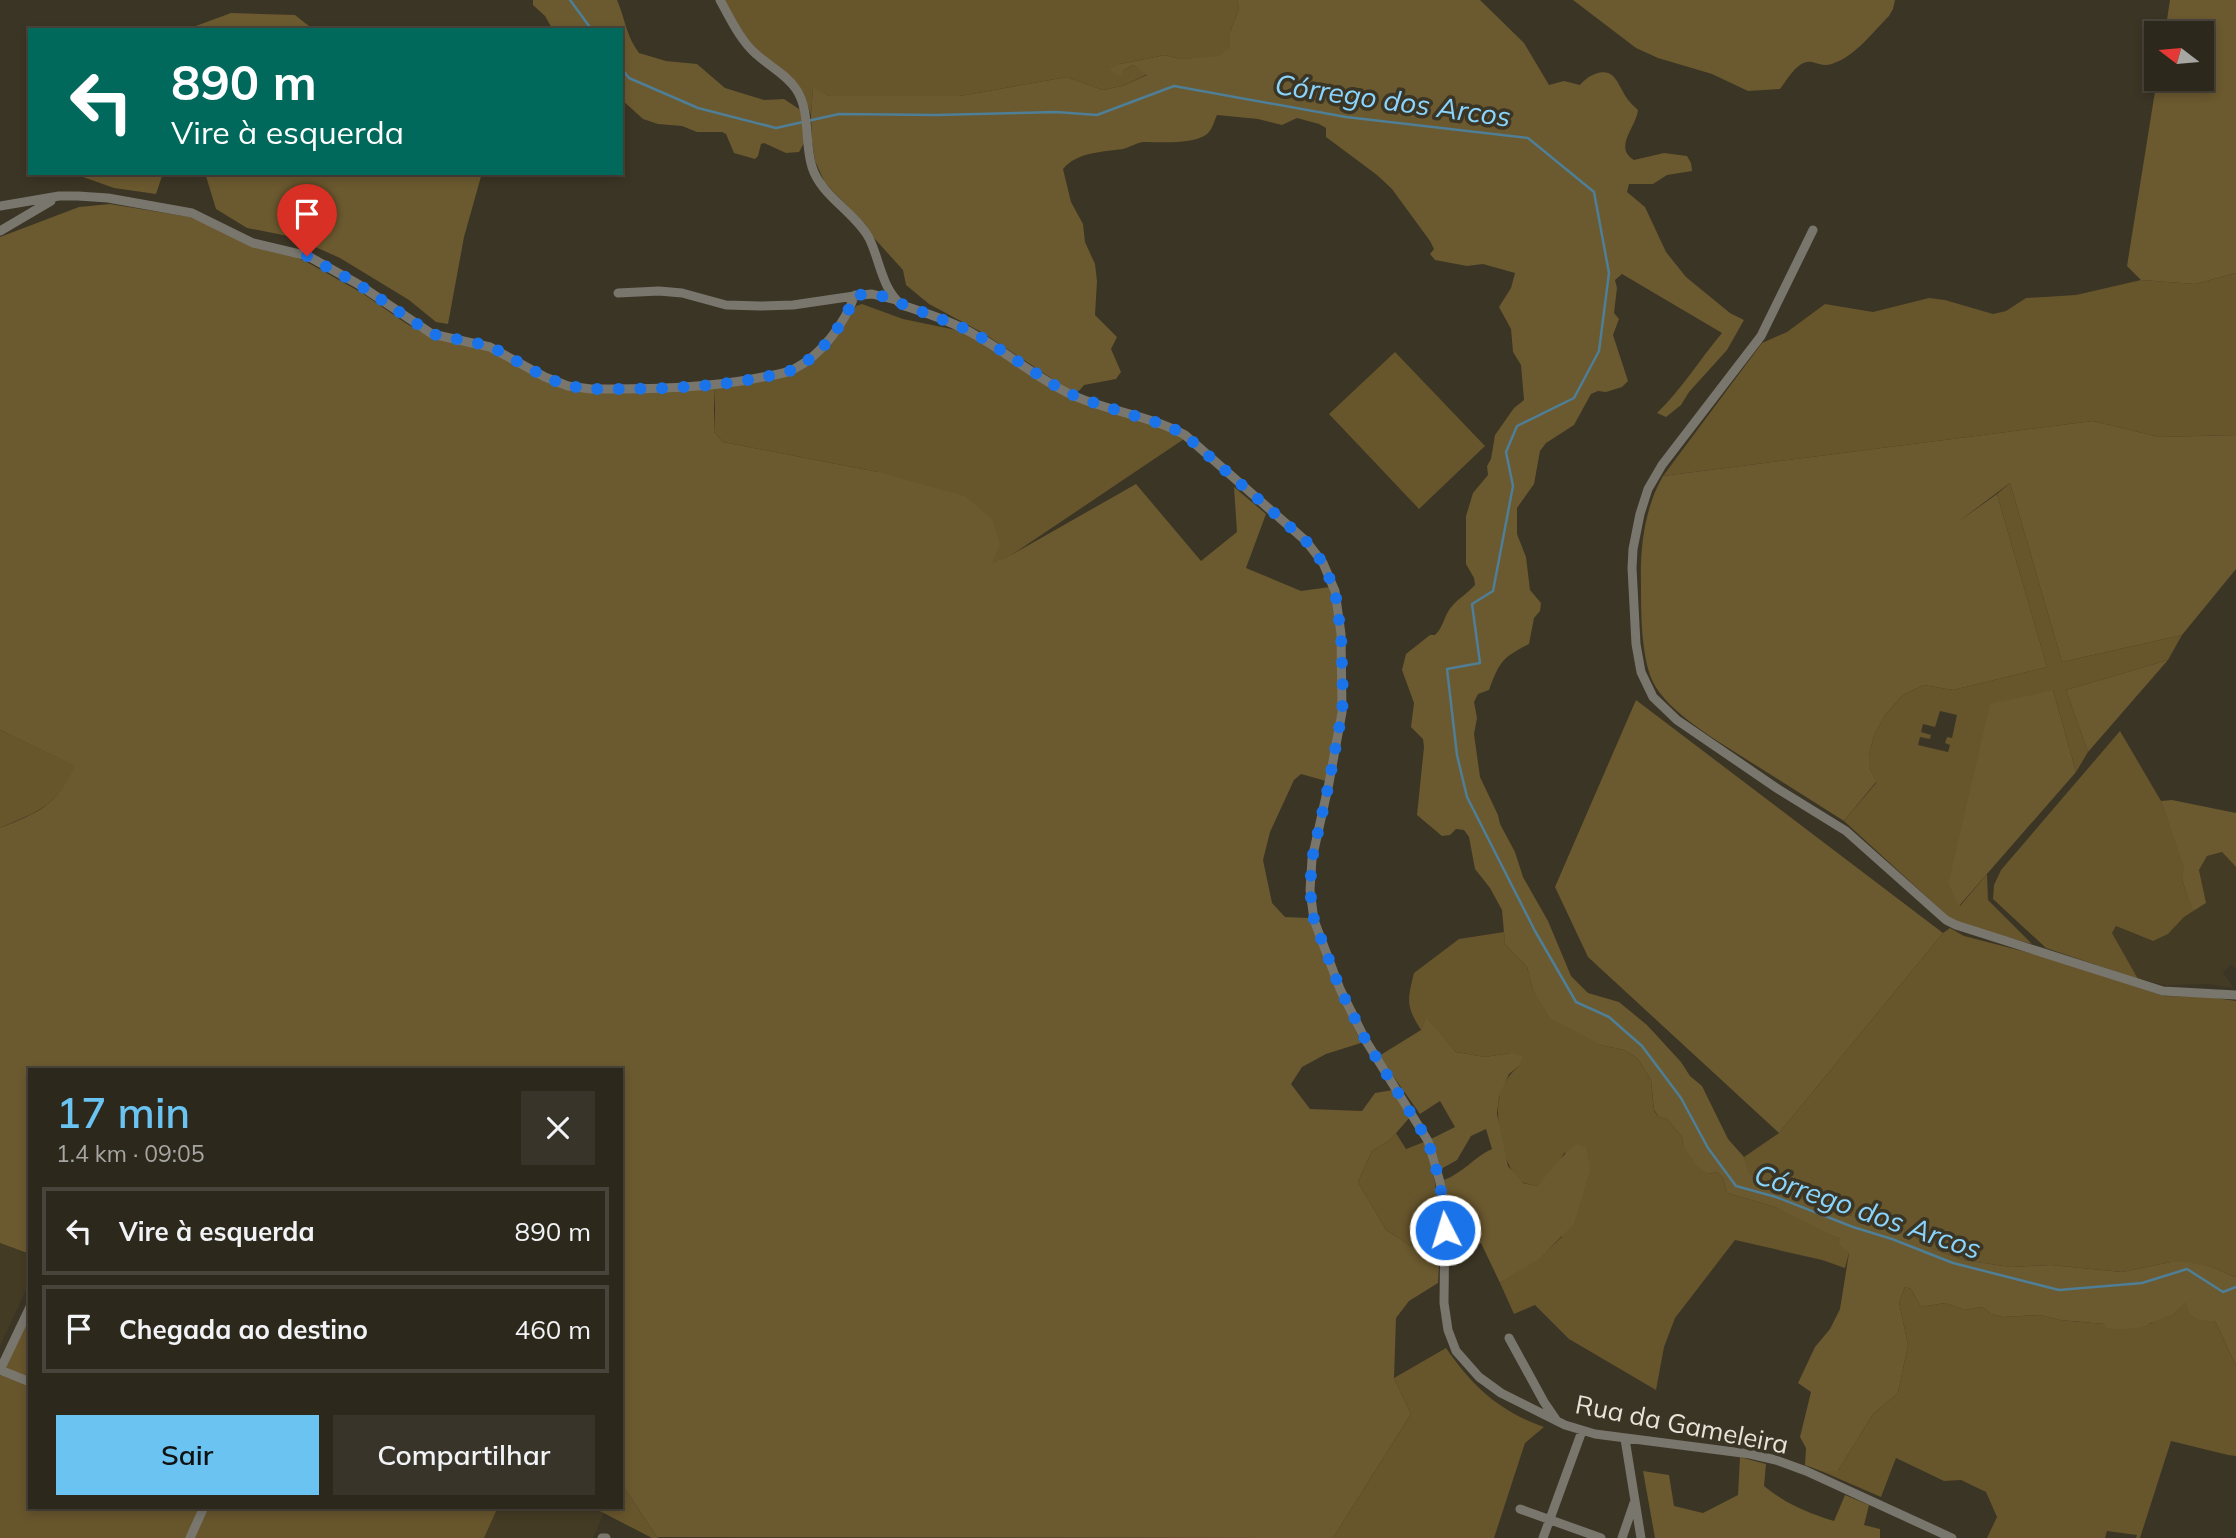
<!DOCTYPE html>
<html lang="pt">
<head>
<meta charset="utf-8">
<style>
  :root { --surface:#2c281c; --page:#383429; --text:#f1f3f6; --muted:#a6a6a3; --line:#48443b; --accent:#6ac3f1 }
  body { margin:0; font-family:Mulish,sans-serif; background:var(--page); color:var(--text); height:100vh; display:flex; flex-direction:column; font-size:26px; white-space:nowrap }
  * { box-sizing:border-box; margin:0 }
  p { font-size:23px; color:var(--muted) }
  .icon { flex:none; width:38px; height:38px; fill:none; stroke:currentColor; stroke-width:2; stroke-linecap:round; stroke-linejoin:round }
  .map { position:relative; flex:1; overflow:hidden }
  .sheet { position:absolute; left:28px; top:1068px; width:595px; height:441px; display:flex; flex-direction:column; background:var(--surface); border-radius:0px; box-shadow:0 4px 10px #0003,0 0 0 2px var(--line) }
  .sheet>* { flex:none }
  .guide { position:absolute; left:28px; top:28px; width:595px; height:147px; border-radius:0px; box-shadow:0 4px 10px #0003,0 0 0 2px var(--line); background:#00695c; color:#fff; overflow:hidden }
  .needle { width:46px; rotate:286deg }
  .fabs { position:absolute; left:2144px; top:21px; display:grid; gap:14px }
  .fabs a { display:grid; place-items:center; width:70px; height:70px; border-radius:0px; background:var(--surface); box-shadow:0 4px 10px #0003,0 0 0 2px var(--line); font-size:35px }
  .pin { position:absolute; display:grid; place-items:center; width:60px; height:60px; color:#fff; margin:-72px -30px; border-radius:50% 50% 50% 0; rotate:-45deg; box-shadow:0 0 7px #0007 }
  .pin .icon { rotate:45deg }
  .me { position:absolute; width:77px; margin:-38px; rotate:355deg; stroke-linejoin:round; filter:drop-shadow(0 0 5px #0008) }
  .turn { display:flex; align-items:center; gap:24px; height:147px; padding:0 28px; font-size:32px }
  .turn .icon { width:91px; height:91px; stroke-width:2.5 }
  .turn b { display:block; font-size:49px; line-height:60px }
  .round { display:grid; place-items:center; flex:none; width:74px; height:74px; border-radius:0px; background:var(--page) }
  .summary { display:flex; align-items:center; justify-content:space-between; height:119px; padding:0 28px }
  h1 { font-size:42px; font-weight:600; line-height:52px; color:var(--accent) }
  .primary-button { display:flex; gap:14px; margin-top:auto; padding:14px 28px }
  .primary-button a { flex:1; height:80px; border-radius:0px; background:var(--accent); color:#111; font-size:28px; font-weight:600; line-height:80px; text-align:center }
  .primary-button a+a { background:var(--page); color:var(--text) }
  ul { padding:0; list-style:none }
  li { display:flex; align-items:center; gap:21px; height:88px; margin:0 14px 10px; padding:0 14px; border:4px solid var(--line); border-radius:0px }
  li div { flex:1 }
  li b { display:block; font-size:26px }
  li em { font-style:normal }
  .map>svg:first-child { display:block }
  .built { fill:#443b24 }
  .green { fill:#67552c; fill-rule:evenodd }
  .forest { fill:#6b592f }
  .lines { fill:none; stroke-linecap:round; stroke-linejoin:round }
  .stream { stroke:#4f7e97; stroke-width:2.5 }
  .minor { stroke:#79766e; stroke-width:9 }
  .route { stroke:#1a73e8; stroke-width:12; stroke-dasharray:0 21.6 }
  .labels { text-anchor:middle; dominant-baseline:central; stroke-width:7; stroke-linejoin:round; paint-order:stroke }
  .street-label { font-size:26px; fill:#e8e4da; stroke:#3b3525 }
  .water-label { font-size:28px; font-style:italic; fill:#8ad5fe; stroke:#3b3525 }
</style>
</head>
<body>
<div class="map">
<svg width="2236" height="1538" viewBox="0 0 2236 1538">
  <rect width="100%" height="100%" fill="#3b3525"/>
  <path class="built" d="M 2222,852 L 2236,867 L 2236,970 L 2231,964 L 2223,973 L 2234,988 L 2209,984 L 2165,985 L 2138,979 L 2112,933 L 2116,926 L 2152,941 L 2168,934 L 2184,917 L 2206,903 L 2199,870 L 2207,856 Z
    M 0,1243 L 30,1254 L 30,1281 L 0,1346 Z
    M 498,1507 L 592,1507 L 604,1512 L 593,1538 L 484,1538 Z"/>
  <path class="green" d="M 724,0 L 1237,0 L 1239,9 L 1230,32 L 1231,47 L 1219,57 L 1180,59 L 1165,55 L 1120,64 L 1123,71 L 1133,65 L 1148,74 L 1122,86 L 1103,90 L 1067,77 L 960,96 L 829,96 L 813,88 L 811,115 C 800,78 779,73 755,47 C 742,33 733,17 724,0 Z
    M 2236,273 L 2236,435 L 2159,437 L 2093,421 L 1663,476 L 1762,343 L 1787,332 L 1825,304 L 1873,312 L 1929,298 L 1945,300 L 1993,314 L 2006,311 L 2026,298 L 2076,295 L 2141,280 L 2195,284 Z
    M 862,304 L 903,319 L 961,331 L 1063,395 L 1165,427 L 1184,439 L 1013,554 L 991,564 L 878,472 L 723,442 L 714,432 L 715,410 L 714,388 L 791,374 L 838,332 L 856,306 Z
    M 1395,352 L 1485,446 L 1419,509 L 1329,414 Z
    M 2010,483 L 2062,662 L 2182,635 L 2168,660 L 2066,690 L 2088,752 L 2076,772 L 2053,690 L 1948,885 L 1960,906 L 1987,874 L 1988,900 L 2032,944 L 1966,926 L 1951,919 L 1844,821 L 1876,783 L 1869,767 L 1869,754 L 1874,736 L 1885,715 L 1903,695 L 1924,685 L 1953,690 L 2047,667 L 1997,494 ZM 1940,711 L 1957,715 L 1952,738 L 1947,737 L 1945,743 L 1950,745 L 1948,752 L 1918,745 L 1920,737 L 1930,739 L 1931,735 L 1921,732 L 1923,724 L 1935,727 Z
    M 0,730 L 76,766 C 55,807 41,810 0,828 Z
    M 2120,731 L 2161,801 L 2185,867 L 2182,880 L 2192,908 L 2195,910 L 2184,917 L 2168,934 L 2153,941 L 2116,926 L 2112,933 L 2138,979 L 2046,948 L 1993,899 L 1994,885 L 2001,870 Z
    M 1950,928 L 1964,936 L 2038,955 L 2164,996 L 2209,997 L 2236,1001 L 2236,1276 L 2234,1277 L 2212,1267 L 2171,1262 L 2122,1272 L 2051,1265 L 2011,1267 L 1963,1260 L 1933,1249 L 1897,1226 L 1843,1214 L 1776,1189 L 1748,1173 L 1744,1157 L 1779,1133 L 1943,933 Z
    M 1504,932 L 1505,944 L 1527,967 L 1533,990 L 1601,1045 L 1624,1050 L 1638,1059 L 1651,1080 L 1654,1111 L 1659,1117 L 1667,1119 L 1682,1137 L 1683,1145 L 1708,1174 L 1717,1172 L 1723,1178 L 1727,1193 L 1775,1207 L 1819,1227 L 1840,1239 L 1849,1253 L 1845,1268 L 1822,1260 L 1735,1240 L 1675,1318 L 1664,1347 L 1656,1390 L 1569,1339 L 1535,1305 L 1514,1314 L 1500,1283 L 1539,1258 L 1562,1237 L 1565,1152 L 1553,1170 L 1537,1186 C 1532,1185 1526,1184 1522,1182 C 1503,1170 1495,1119 1499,1099 C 1501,1086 1509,1074 1519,1066 L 1510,1053 L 1485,1057 L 1456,1052 L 1426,1018 L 1421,1030 C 1406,1006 1407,1001 1414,973 L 1459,939 Z
    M 1396,1133 L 1406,1149 L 1424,1142 L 1435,1182 L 1440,1246 L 1416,1249 L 1386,1230 L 1358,1182 L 1372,1151 L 1390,1140 Z
    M 1905,1287 L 1911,1289 L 1921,1307 L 1945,1303 L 1965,1310 L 1982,1307 L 1991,1314 L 2003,1317 L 2040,1315 L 2060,1320 L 2104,1324 L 2150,1324 L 2159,1317 L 2172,1316 L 2186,1301 L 2215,1321 L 2236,1366 L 2236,1456 L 2228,1455 L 2171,1441 L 2140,1538 L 2136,1538 L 2137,1535 L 2107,1531 L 2105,1538 L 1987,1538 L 1997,1517 L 1986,1492 L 1961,1480 L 1944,1481 L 1896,1458 L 1881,1497 L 1821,1471 L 1838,1471 L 1873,1414 L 1898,1393 L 1908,1345 L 1899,1302 Z
    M 30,1307 L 30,1507 L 498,1507 L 484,1538 L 0,1538 L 0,1376 Z
    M 1446,1348 C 1473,1387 1499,1411 1544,1427 L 1525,1443 L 1494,1538 L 1333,1538 L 1411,1414 L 1394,1378 Z
    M 621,1483 L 657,1537 L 659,1538 L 652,1538 L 592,1507 L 621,1507 Z"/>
  <path class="forest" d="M 533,0 L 617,0 C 625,18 626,36 639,53 L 666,61 L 697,64 L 725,88 L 764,100 L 784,99 L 802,111 L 804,143 L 799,152 L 786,153 L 764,143 L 761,144 L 758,156 L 755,159 L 734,153 L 726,134 L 722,132 L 697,132 L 682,126 L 658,124 L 643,119 L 621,99 L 621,30 L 553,30 L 545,16 L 533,5 Z
    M 1237,0 L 1480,0 L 1524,43 L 1549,85 L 1564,81 L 1580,85 C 1587,76 1604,66 1614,77 C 1619,83 1622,91 1626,97 C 1629,102 1634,106 1638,110 C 1636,128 1613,147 1634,160 L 1664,153 L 1687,156 L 1691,163 L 1692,171 L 1667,175 L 1653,184 L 1629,184 L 1627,192 L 1645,207 L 1666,252 L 1686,277 L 1730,313 L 1744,320 L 1727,350 L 1689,392 L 1681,405 L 1666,417 L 1657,413 C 1682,389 1700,359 1722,333 L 1622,274 L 1615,280 L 1617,288 L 1614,313 L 1619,319 L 1613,335 L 1628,381 L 1622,387 L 1606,392 L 1598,391 L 1591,394 L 1574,425 L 1546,443 L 1540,451 L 1534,484 L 1517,508 L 1517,534 L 1526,557 L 1530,590 L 1541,603 L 1540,611 L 1534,618 L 1529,644 C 1502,658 1500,661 1489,690 L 1478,694 L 1474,702 L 1477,718 L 1474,734 L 1480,777 L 1498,815 L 1500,824 L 1515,852 L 1523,877 L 1548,921 L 1571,976 L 1588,993 L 1619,1002 L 1647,1025 L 1681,1062 L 1690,1076 L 1702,1086 L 1728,1139 L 1744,1157 L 1749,1173 L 1776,1189 L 1843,1214 L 1897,1226 L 1933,1249 L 1963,1260 L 2011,1267 L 2051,1265 L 2122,1272 L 2171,1262 L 2188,1262 L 2212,1267 L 2234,1277 L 2236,1276 L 2236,1366 L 2215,1321 C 2199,1322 2188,1318 2186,1302 L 2172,1316 C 2162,1317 2160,1319 2151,1323 C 2139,1330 2119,1330 2106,1328 L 2104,1324 L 2060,1320 L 2040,1315 L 2003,1317 L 1991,1314 L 1982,1307 L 1965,1310 L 1945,1303 L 1921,1307 L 1911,1289 L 1905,1287 L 1899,1302 L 1908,1345 L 1898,1393 L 1873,1414 L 1838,1471 L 1821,1471 L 1805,1465 L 1806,1448 L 1800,1437 L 1811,1392 L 1798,1383 L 1815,1347 L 1830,1329 L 1840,1309 L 1849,1253 L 1839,1245 L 1840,1239 L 1775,1207 L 1727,1193 L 1723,1178 L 1717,1172 L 1708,1174 L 1696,1165 L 1683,1145 L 1682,1137 L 1667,1119 L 1659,1117 L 1654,1110 L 1651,1080 L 1638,1059 L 1624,1050 L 1601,1045 L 1550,1018 L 1533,990 L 1527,967 L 1505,944 L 1502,910 L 1490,888 L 1475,869 L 1469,837 L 1464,830 L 1456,829 L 1450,835 L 1442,836 L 1417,815 L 1424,747 L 1423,739 L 1411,727 L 1414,703 L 1402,670 L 1406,654 L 1430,635 L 1435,635 C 1444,627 1444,614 1453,605 C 1459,598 1468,593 1475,585 L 1474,578 L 1466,564 L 1466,516 L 1473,493 L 1488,475 L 1487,466 L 1491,459 L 1495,435 L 1514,408 L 1524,400 L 1521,365 L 1513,352 L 1511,329 L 1499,307 L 1511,288 L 1515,273 L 1483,264 L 1467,266 L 1435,260 L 1430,254 L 1434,249 L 1430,241 L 1392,189 L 1377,175 L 1326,137 L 1326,128 L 1319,124 L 1297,118 L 1282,125 L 1258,119 L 1217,115 C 1214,121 1213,129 1207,134 C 1193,145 1160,142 1143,142 C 1136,143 1130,147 1123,149 C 1102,152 1077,152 1063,169 L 1071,202 L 1083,224 L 1085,242 L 1095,264 L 1097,281 L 1095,315 L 1117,337 L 1111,349 L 1121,372 L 1116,379 L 1084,385 L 1079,391 L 1066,388 L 983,333 L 929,304 L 906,285 L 903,270 L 874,238 L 865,224 L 825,183 L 815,161 L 812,142 L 811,115 L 813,87 L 829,96 L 960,96 L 1067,77 L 1103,90 L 1122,86 L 1147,75 L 1133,65 L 1123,71 L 1121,77 L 1109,69 L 1120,64 L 1165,55 L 1180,59 L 1219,56 L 1230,47 L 1230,32 L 1239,9 Z
    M 1573,0 L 1895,0 L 1893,9 L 1889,16 C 1873,32 1855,56 1834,63 C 1826,67 1820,64 1812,62 C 1798,59 1788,79 1780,89 L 1748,91 L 1712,74 L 1658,58 L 1636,48 Z
    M 2170,0 L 2236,0 L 2236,273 L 2195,284 L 2141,280 L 2127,266 L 2157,79 L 2202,79 L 2202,33 L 2165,33 Z
    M 231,13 L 295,15 L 314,30 L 185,30 Z
    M 82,173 L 163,173 L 156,194 L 114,188 L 83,177 Z
    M 205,173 L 482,173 L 464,237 L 448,324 L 436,322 L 409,300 L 340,258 L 293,237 L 247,228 L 216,209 Z
    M 110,204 L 190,217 L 305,261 L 362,293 L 407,324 L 434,339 L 479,346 L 566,389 L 714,388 L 714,432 L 723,442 L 878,472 L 965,496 L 993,520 L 1000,544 L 992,563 L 1013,554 L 1136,484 L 1201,561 L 1237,532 L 1234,487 L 1266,514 L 1246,568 L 1301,591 L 1330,587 L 1337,633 L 1338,710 L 1326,781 L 1301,774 L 1294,780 L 1270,832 L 1263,860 L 1272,903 L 1285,917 L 1309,918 L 1361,1043 L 1326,1054 L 1302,1067 L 1291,1084 L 1310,1109 L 1362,1111 L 1375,1093 L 1393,1090 L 1410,1117 L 1390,1140 L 1372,1151 L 1358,1182 L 1386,1230 L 1416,1249 L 1440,1246 L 1438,1283 L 1409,1301 L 1396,1318 L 1394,1378 L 1411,1414 L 1333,1538 L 657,1537 L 621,1483 L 621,1069 L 30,1069 L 30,1254 L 0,1243 L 0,828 C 41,811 55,807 75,766 L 0,730 L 0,237 L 79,207 Z
    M 2093,421 L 2159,437 L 2236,435 L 2236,569 L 2182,635 L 2062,662 L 2010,483 L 1958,522 L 1997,494 L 2047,667 L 1953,690 L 1924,685 L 1903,695 L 1885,715 L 1874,736 L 1869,754 L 1869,767 L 1876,782 L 1844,821 C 1812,801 1781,781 1749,761 C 1720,742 1667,713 1652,680 C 1641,654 1641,612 1641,585 C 1640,548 1644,509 1663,476 Z
    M 2168,660 L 2088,752 L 2066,690 Z
    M 2053,690 L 2076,772 L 1959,906 L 1948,885 L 1990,704 Z
    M 1636,700 L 1943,933 L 1779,1133 L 1588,957 L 1555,887 Z
    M 2172,800 L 2236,813 L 2236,867 L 2222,852 L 2207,856 L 2199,870 L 2206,903 L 2195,910 L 2192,909 L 2182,880 L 2184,867 L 2161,801 Z
    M 1426,1017 L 1456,1052 L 1485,1057 L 1510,1053 L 1523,1056 L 1519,1066 L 1509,1074 L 1499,1097 L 1497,1114 L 1508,1166 L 1523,1183 L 1537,1186 C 1551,1171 1561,1154 1578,1144 L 1586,1147 L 1590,1170 L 1574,1224 L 1539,1259 L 1500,1283 L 1481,1243 L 1451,1261 L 1449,1212 L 1444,1180 C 1463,1173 1474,1157 1492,1149 L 1486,1129 L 1471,1136 L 1457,1160 L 1441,1169 L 1431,1139 L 1455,1127 L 1440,1101 L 1420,1114 L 1379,1056 L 1421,1030 Z
    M 1740,1457 L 1766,1464 L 1764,1486 C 1788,1505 1806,1512 1834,1521 L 1845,1495 L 1869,1505 L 1864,1525 L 1880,1529 L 1880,1538 L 1655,1538 L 1643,1471 L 1669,1475 L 1674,1506 L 1703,1513 L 1738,1495 Z"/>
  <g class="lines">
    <path class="stream" d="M 570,0 L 592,30
      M 621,68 L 629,78 L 698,108 L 776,128 L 839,114 L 936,115 L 1056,112 L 1097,115 L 1174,86 L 1346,117 L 1528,138 L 1594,192 L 1609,273 L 1599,351 L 1574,398 L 1517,426 L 1506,452 L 1513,486 L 1493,591 L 1472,604 L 1480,663 L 1447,669 L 1457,755 L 1467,797 L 1535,931 L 1576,1002 L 1609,1017 L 1642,1046 L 1681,1098 L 1708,1148 L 1736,1186 L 1776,1197 L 1853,1227 L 1892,1239 L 1953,1263 L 2059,1290 L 2142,1283 L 2187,1269 L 2223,1292 L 2236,1287"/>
    <path class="minor" d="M 720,0 C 730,18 740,40 756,54 C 769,66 786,74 796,89 C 811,111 804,143 812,167 C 821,196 855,212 869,238 C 880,260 882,290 902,305 C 928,314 954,322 977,336 C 1007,353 1033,375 1064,391 C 1102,411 1147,414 1185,435 L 1306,541 L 1323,563 L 1335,591 L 1341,634 L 1342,712 L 1329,783 L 1312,859 L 1310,890 L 1314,920 L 1340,989 L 1366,1041 L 1428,1141 L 1440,1182 L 1445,1212 L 1444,1303 L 1448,1330 L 1456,1351 L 1479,1377 L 1501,1393 L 1557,1421
      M 0,206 L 59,196 L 78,196 L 108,198 L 192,213 L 253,243 L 308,256 L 358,284 L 432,334 L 490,347 L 545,377 L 568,386 L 591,389 C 647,389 707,389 763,377 C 773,375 785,374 794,369 C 822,355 844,324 855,295
      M 1813,230 L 1761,336 L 1662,465 L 1648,489 L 1640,514 L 1633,549 L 1632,568 L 1636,644 L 1641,672 L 1653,697 L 1677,720 L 1778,789 L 1846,831 L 1946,920 L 1956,925 L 2163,991 L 2236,995
      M 0,231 L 51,201
      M 618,293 L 659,291 L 682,293 L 726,305 L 760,306 L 793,305 L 861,295 L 872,294 L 896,300
      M 1509,1338 L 1544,1402 L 1557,1421 L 1565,1425 L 1595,1434 L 1750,1454 L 1776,1460 L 1806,1471 L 1952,1538
      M 0,1370 L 30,1307
      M 0,1370 L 30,1382
      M 1625,1439 L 1641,1538
      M 1520,1509 L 1601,1538
      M 190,1538 L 204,1507
      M 602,1538 L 606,1538
      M 1543,1538 L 1582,1431
      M 1622,1538 L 1634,1503"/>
  </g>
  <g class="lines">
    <path class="route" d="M 307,256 L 358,284 L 432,334 L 490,346 L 545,377 L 568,386 L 590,389 C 647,389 707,389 763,377 C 773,375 785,374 794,369 C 822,355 844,324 855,295 C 871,294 889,295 902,304 L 959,326 L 979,336 L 1065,392 L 1100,405 L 1168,426 L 1185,435 L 1306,541 L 1323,563 L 1335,591 L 1341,634 L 1343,698 L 1342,712 L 1329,783 L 1312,859 L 1310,890 L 1314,920 L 1340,989 L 1366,1041 L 1428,1141 L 1440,1182 L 1445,1230"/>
  </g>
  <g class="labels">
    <g class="street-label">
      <text transform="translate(1682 1424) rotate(11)">Rua da Gameleira</text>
    </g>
    <g class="water-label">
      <text transform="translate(1393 100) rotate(8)">Córrego dos Arcos</text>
      <text transform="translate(1868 1211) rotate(19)">Córrego dos Arcos</text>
    </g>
  </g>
</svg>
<div class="fabs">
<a><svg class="needle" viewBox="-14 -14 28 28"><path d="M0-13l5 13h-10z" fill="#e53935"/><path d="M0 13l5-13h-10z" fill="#a6a6a3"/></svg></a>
</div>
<div class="pin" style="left:307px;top:256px;background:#d93025"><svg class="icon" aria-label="arrive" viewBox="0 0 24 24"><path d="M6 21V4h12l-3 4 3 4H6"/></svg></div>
<svg class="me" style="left:1445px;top:1230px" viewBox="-20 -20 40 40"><circle r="17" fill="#1a73e8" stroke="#fff" stroke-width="3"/><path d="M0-11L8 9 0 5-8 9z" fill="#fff"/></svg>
<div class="guide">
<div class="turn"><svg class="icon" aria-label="left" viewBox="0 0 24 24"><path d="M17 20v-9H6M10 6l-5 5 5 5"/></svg><div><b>890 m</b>Vire à esquerda</div></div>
</div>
<section class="sheet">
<div class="summary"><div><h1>17 min</h1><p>1.4 km · 09:05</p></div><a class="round"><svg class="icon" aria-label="close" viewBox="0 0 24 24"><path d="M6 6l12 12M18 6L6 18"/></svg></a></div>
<ul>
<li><svg class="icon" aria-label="left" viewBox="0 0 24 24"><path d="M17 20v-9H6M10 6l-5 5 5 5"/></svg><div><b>Vire à esquerda</b></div><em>890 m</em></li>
<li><svg class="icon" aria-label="arrive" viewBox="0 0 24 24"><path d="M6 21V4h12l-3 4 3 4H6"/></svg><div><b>Chegada ao destino</b></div><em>460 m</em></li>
</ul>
<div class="primary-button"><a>Sair</a><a>Compartilhar</a></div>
</section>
</div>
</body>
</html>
